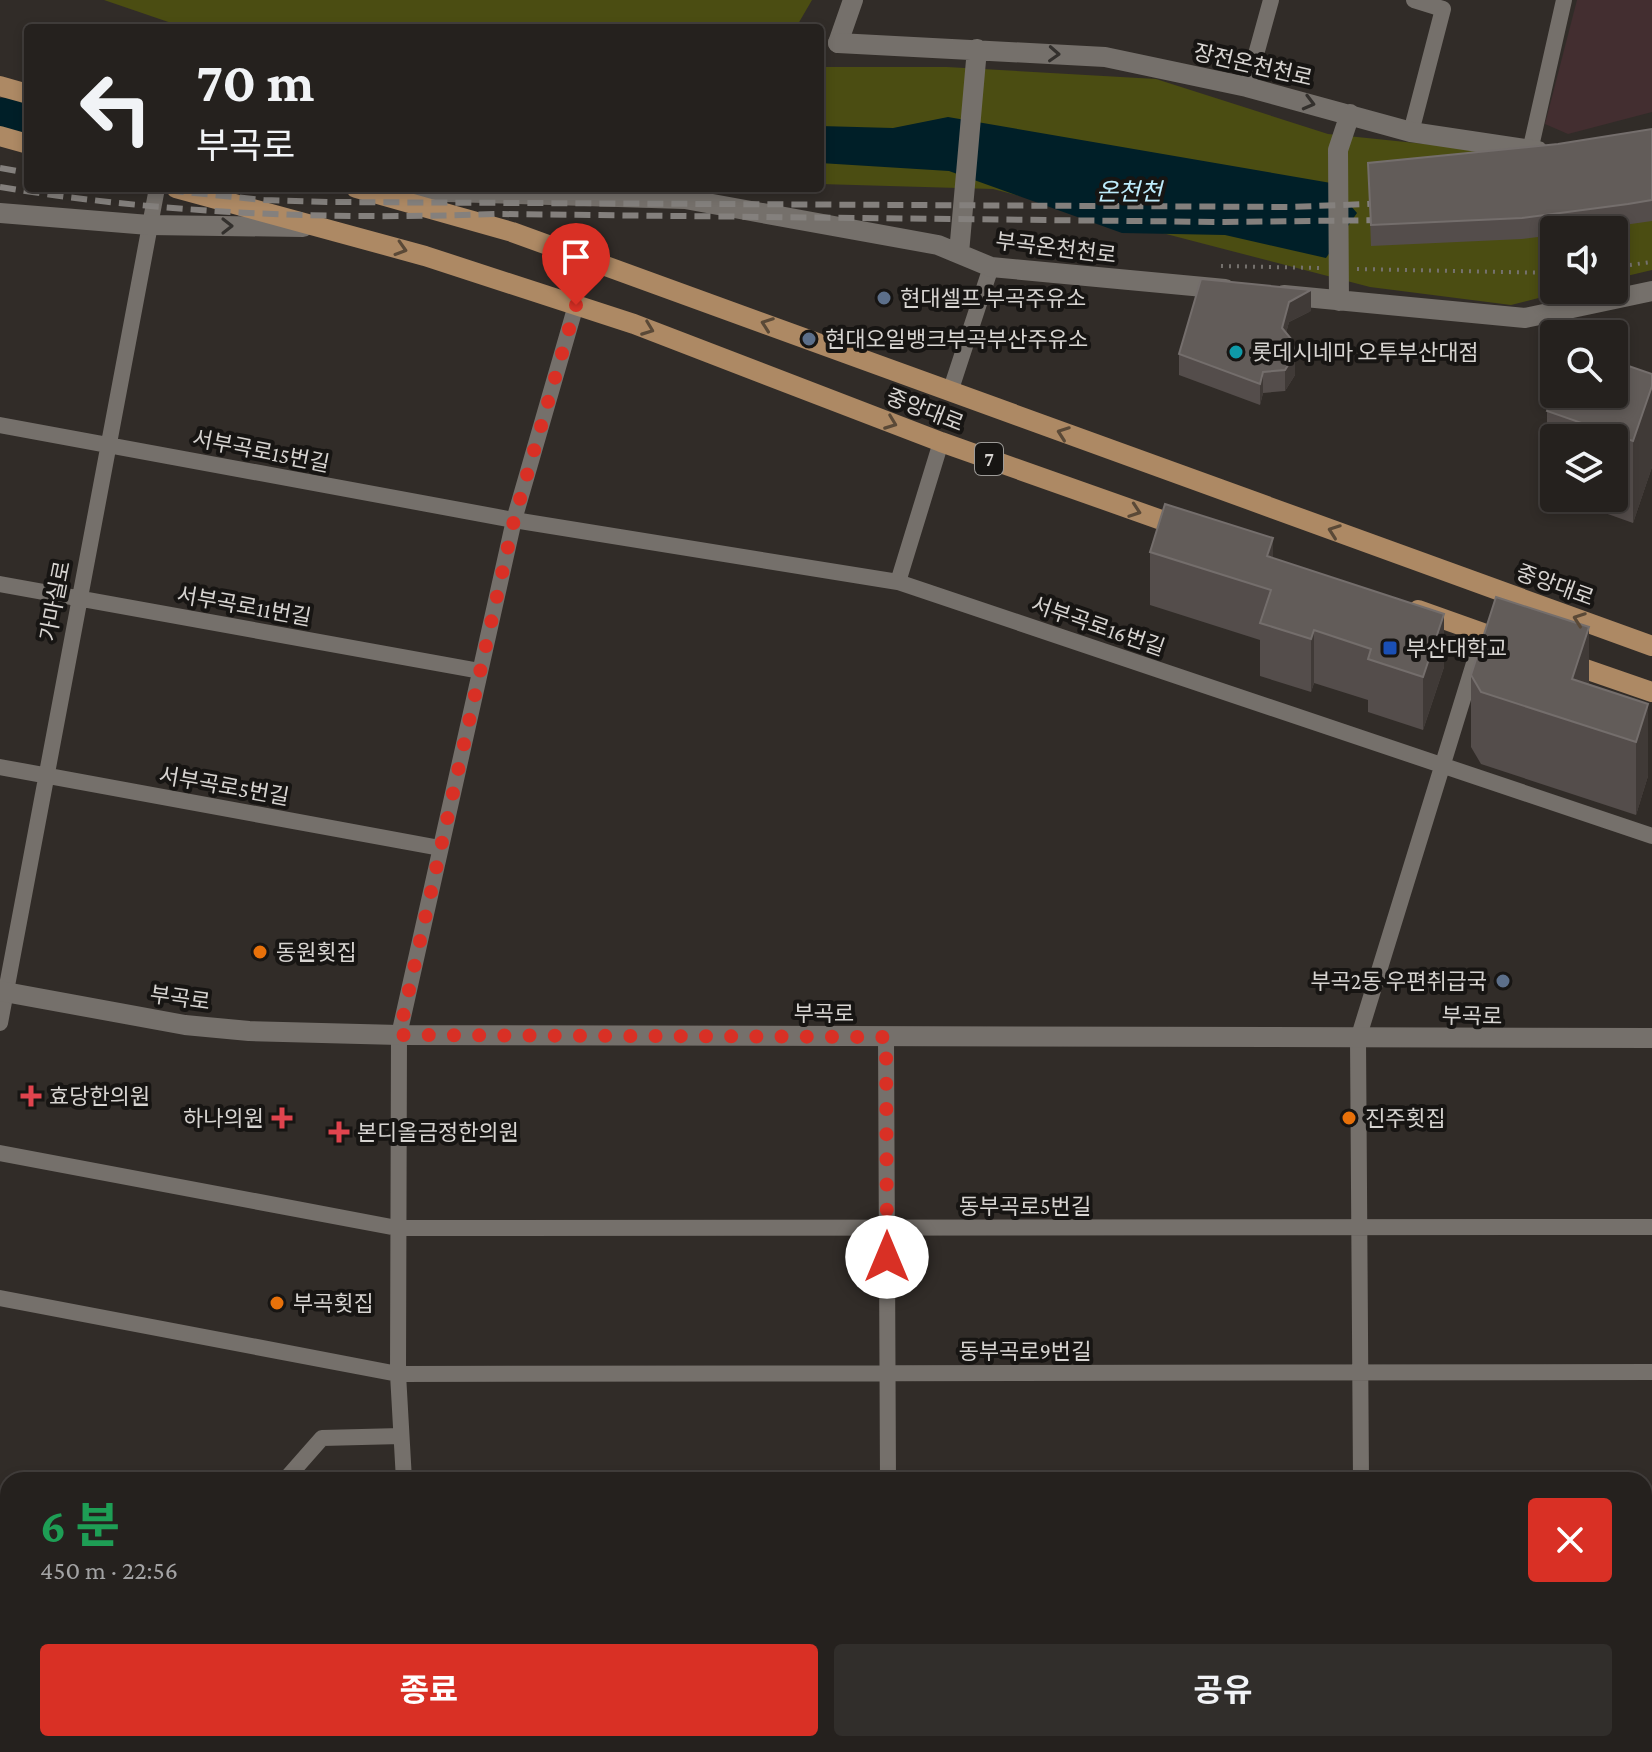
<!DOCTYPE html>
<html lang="ko">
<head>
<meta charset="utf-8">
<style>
  :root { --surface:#25211e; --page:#312e2b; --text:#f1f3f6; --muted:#a3a3a4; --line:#423e3c; --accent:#d93025 }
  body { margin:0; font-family:"Crimson Pro","Noto Sans KR",serif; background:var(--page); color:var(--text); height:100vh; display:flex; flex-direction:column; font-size:30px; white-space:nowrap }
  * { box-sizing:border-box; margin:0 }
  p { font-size:26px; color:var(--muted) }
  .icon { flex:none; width:44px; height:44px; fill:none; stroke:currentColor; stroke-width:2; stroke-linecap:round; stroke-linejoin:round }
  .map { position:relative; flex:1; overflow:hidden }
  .details { position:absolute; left:0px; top:1472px; width:1652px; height:280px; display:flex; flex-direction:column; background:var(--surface); border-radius:24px 24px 0 0; box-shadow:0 4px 12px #0003,0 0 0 2px var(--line) }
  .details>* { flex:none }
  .hud { position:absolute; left:24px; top:24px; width:800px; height:168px; border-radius:8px; box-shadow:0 4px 12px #0003,0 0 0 2px var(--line); background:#25211e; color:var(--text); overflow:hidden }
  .tools { position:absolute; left:1540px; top:216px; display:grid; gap:16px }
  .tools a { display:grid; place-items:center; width:88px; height:88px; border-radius:8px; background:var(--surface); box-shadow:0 4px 12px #0003,0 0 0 2px var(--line); font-size:40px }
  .pin { position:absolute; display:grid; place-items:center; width:68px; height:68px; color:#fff; margin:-82px -34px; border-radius:50% 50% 50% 0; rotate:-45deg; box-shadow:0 0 8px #0007 }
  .pin .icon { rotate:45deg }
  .me { position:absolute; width:88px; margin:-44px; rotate:0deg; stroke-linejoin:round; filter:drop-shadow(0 0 6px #0008) }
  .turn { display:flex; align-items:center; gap:28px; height:168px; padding:0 40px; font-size:36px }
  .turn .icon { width:104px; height:104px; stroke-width:2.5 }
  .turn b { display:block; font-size:56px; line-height:68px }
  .round { display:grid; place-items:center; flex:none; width:84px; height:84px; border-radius:8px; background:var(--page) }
  .overview { display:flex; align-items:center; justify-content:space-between; height:136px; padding:0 40px }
  h1 { font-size:48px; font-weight:700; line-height:60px; color:#1e9e55 }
  .button { display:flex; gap:16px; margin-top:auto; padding:16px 40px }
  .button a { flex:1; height:92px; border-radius:8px; background:var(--accent); color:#fff; font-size:32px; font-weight:700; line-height:92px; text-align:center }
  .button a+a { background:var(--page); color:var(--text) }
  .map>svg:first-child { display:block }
  .commercial { fill:#432e30 }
  .green { fill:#4b4d12 }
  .water { fill:#001f28 }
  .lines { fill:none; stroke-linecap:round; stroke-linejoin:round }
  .path { stroke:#75716d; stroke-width:4; stroke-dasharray:2 6; stroke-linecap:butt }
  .minor { stroke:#75706b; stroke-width:16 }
  .tertiary { stroke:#75706b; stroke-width:20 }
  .secondary { stroke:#75706b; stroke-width:20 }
  .primary { stroke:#ad8964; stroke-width:20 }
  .rail { stroke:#84807d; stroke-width:6; stroke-dasharray:16 8; stroke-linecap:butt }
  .wall { fill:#544d4b }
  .shaded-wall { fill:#403a37 }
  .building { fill:#625c59; stroke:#746e6c; stroke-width:2 }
  .oneway { stroke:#33302d }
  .oneway2 { stroke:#5a4937 }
  .route { stroke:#d93025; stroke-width:14; stroke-dasharray:0 25.2 }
  .service-dot { fill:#5c6f8a; stroke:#171513; stroke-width:3 }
  .culture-dot { fill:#0f9aa8; stroke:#171513; stroke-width:3 }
  .transit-dot { fill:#1a4fb4; stroke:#171513; stroke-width:3 }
  .food-dot { fill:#e8710a; stroke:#171513; stroke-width:3 }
  .health-dot { fill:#e0444e; stroke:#171513; stroke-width:3 }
  .labels { text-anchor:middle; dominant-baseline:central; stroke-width:8; stroke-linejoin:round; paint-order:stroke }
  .shield { fill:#171513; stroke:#9d9b98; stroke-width:2 }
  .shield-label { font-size:20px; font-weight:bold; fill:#d7d4d1 }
  .street-label { font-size:22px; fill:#d7d4d1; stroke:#171513 }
  .poi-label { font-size:22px; fill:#d7d4d1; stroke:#171513; text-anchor:start }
  .water-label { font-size:24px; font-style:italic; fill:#bdebfb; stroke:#171513 }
</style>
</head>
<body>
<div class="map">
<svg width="1652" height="1752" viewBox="0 0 1652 1752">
  <rect width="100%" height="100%" fill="#312c28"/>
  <path class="commercial" d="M 1577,0 L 1652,0 L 1652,112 L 1568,134 L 1545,124 Z"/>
  <path class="green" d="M 104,0 L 812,0 L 798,24 L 785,28 L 186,28 Z
    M 820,67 L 947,67 L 1156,79 L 1328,134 L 1503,152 L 1652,138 L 1652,270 L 1614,279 L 1614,230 L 1554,230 L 1554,290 L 1570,290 L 1511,305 L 1370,287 L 993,189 L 820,184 Z"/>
  <path class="water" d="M 28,97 L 28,139 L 0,139 L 0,98 Z
    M 948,117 L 1331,183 L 1357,213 L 1326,258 L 1225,235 L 1122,233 L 949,171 L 820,163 L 820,126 L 893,128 Z"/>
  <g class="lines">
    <path class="path" d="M 1221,266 L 1320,268
      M 1614,267 L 1652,262
      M 1357,269 L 1554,273"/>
    <path class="minor" d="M 1247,87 L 1271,0
      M 1411,132 L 1443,9 L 1414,0
      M 1530,151 L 1564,0
      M 950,392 L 991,267
      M 0,425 L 514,520 L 898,582 L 1652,836
      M 898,582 L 941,442
      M 0,584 L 480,671
      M 0,767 L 440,848
      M 0,1023 L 157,188
      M 886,1037 L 888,1480
      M 0,1153 L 397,1228 L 1652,1227
      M 0,1298 L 398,1374 L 1652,1372
      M 285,1480 L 322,1438 L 401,1436
      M 404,1480 L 398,1374 L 399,1035 L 514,520 L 576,305
      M 1361,1480 L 1358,1039 L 1483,634
      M 0,1515 L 8,1515
      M 1644,1516 L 1652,1516
      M 0,1638 L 8,1638
      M 890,1744 L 890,1752
      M 1363,1744 L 1363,1752
      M 1490,1744 L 1490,1752
      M 203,1752 L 206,1744
      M 405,1752 L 405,1744"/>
    <path class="tertiary" d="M 838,43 L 853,0
      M 0,991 L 185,1025 L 249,1031 L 399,1035 L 1652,1038"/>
    <path class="secondary" d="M 838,43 L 1105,57 L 1247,87 L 1411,132 L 1538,151
      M 378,190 L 685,199 L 938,245 L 991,267 L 1225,289
      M 0,213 L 149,225 L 303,227
      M 959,253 L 977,49
      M 1284,295 L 1525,318 L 1652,291
      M 1339,301 L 1338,150 L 1350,114"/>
    <path class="primary" d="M 0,86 L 28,94
      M 0,136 L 28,144
      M 176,188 L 425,256 L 634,324 L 941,442 L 1184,528
      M 356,188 L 512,232 L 1652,646
      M 1418,610 L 1508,642
      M 1565,662 L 1652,692"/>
    <path class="rail" d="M 0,168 L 28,173
      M 0,187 C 163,214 332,220 497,214 L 1224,222 L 1390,220
      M 144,188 L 264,200 L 330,202 L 1290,207 L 1391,203"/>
  </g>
  <path class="wall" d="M 1652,129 L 1652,221 L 1589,230 L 1554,230 L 1554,235 L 1522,239 L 1371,246 L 1368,163 L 1558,144 Z
    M 1311,311 L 1289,322 L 1286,333 L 1295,375 L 1285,391 L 1263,393 L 1260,405 L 1179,375 L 1179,354 Z
    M 1652,374 L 1652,467 L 1633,523 L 1563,498 L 1614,498 L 1614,438 L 1554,438 L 1554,495 L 1547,493 L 1547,411 Z
    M 1150,552 L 1273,558 L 1444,667 L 1423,730 L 1368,712 L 1368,700 L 1314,683 L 1311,692 L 1260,676 L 1260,640 L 1150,605 Z
    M 1471,675 L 1589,684 L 1648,704 L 1648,776 L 1636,815 L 1481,764 L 1471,747 Z
    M 1652,1645 L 1652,1752 L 1633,1752 L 1627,1744 L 1644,1744 L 1644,1651 Z"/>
  <path class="shaded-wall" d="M 1311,290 L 1311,311 L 1289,322 L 1282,348 L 1282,328 L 1289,302 Z
    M 1295,354 L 1295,375 L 1285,391 L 1285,370 Z
    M 1263,372 L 1263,393 L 1260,405 L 1260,384 Z
    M 1652,386 L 1652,467 L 1633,523 L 1633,441 Z
    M 1273,538 L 1273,591 L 1267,556 Z
    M 1444,614 L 1444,667 L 1423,730 L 1423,677 Z
    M 1589,627 L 1589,700 L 1572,679 Z
    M 1314,630 L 1314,683 L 1311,692 L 1311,639 Z
    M 1648,704 L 1648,776 L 1636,815 L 1636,742 Z"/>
  <path class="building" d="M 1652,129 L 1652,200 L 1628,204 L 1522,218 L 1371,225 L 1368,163 L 1558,144 Z
    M 1201,279 L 1311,290 L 1289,302 L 1282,328 L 1292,340 L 1295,354 L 1285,370 L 1263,372 L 1260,384 L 1179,354 Z
    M 1614,361 L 1652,374 L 1652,386 L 1633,441 L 1547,411 L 1554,393 L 1554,394 L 1614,394 Z
    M 1165,504 L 1273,538 L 1267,556 L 1444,614 L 1423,677 L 1368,659 L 1371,649 L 1314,630 L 1311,639 L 1260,623 L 1271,590 L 1150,552 Z
    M 1496,597 L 1589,627 L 1572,679 L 1648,704 L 1636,742 L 1481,692 L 1471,675 Z
    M 1652,1645 L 1652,1707 L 1644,1696 L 1644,1651 Z"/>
  <defs><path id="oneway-chevron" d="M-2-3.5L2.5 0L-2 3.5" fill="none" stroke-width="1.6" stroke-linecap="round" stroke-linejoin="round" transform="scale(2)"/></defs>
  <g class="oneway">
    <use href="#oneway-chevron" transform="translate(1054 54) rotate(3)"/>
    <use href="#oneway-chevron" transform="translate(1309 103) rotate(15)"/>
    <use href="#oneway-chevron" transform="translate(227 226)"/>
  </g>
  <g class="oneway2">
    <use href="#oneway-chevron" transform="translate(401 249) rotate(17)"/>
    <use href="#oneway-chevron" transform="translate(767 324) rotate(-160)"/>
    <use href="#oneway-chevron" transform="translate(648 329) rotate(21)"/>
    <use href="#oneway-chevron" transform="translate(891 423) rotate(21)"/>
    <use href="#oneway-chevron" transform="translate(1063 433) rotate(-160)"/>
    <use href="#oneway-chevron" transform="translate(1135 511) rotate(19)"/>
    <use href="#oneway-chevron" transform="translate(1334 531) rotate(-160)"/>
    <use href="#oneway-chevron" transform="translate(1579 619) rotate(-160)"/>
  </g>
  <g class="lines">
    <path class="route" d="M 576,305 L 514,520 L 399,1035 L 886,1037 L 887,1257"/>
  </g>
  <g class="service-dot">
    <circle cx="884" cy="298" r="8"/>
    <circle cx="809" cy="339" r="8"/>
    <circle cx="1503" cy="981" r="8"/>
  </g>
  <circle class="culture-dot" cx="1236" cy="352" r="8"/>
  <rect class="transit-dot" x="1382" y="640" width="16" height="16" rx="4"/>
  <g class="food-dot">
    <circle cx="260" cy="952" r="8"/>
    <circle cx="1349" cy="1118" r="8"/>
    <circle cx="277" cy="1303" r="8"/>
  </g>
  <g class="health-dot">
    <path d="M27 1084h8v8h8v8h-8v8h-8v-8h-8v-8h8z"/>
    <path d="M278 1106h8v8h8v8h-8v8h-8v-8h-8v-8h8z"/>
    <path d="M335 1120h8v8h8v8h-8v8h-8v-8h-8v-8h8z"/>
  </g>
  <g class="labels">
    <rect class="shield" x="975" y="443" width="28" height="32" rx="6"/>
    <g class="shield-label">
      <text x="989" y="459">7</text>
    </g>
    <g class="street-label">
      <text transform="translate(1253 65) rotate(13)">장전온천천로</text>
      <text transform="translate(1056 248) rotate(7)">부곡온천천로</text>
      <text transform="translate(925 410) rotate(21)">중앙대로</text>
      <text transform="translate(261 451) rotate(11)">서부곡로15번길</text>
      <text transform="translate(1555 585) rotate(20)">중앙대로</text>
      <text transform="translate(55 601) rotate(-79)">가마실로</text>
      <text transform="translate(244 606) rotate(10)">서부곡로11번길</text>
      <text transform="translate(1098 626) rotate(19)">서부곡로16번길</text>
      <text transform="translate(224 786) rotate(10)">서부곡로5번길</text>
      <text transform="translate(180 998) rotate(8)">부곡로</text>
      <text x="824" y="1013">부곡로</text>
      <text transform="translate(1472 1016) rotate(1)">부곡로</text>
      <text x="1025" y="1206">동부곡로5번길</text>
      <text x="1025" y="1351">동부곡로9번길</text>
    </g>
    <g class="poi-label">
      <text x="900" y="298">현대셀프 부곡주유소</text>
      <text x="825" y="339">현대오일뱅크부곡부산주유소</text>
      <text x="1252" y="352">롯데시네마 오투부산대점</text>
      <text x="1406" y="648">부산대학교</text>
      <text x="276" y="952">동원횟집</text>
      <text x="1487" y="981" text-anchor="end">부곡2동 우편취급국</text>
      <text x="49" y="1096">효당한의원</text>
      <text x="264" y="1118" text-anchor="end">하나의원</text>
      <text x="1365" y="1118">진주횟집</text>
      <text x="357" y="1132">본디올금정한의원</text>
      <text x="293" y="1303">부곡횟집</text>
    </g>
    <g class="water-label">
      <text x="1129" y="191">온천천</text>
    </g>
  </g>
</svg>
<div class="tools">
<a><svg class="icon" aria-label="sound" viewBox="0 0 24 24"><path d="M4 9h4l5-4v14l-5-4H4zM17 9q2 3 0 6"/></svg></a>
<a><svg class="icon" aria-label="search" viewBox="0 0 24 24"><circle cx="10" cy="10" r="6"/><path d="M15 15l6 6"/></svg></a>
<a><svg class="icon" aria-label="layers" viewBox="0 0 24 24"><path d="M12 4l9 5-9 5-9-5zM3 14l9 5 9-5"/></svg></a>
</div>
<div class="pin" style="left:576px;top:305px;background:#d93025"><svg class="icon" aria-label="arrive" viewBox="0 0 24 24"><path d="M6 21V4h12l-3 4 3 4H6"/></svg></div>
<svg class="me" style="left:887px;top:1257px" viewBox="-20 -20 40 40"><circle r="19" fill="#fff"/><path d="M0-13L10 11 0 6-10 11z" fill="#d93025"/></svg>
<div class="hud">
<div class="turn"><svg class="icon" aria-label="left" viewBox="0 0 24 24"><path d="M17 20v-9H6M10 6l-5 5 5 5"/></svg><div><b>70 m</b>부곡로</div></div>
</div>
<section class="details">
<div class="overview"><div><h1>6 분</h1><p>450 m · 22:56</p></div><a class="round" style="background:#d93025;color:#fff"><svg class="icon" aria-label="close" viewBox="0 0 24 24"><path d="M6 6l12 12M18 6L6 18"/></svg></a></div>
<div class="button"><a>종료</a><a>공유</a></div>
</section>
</div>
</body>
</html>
